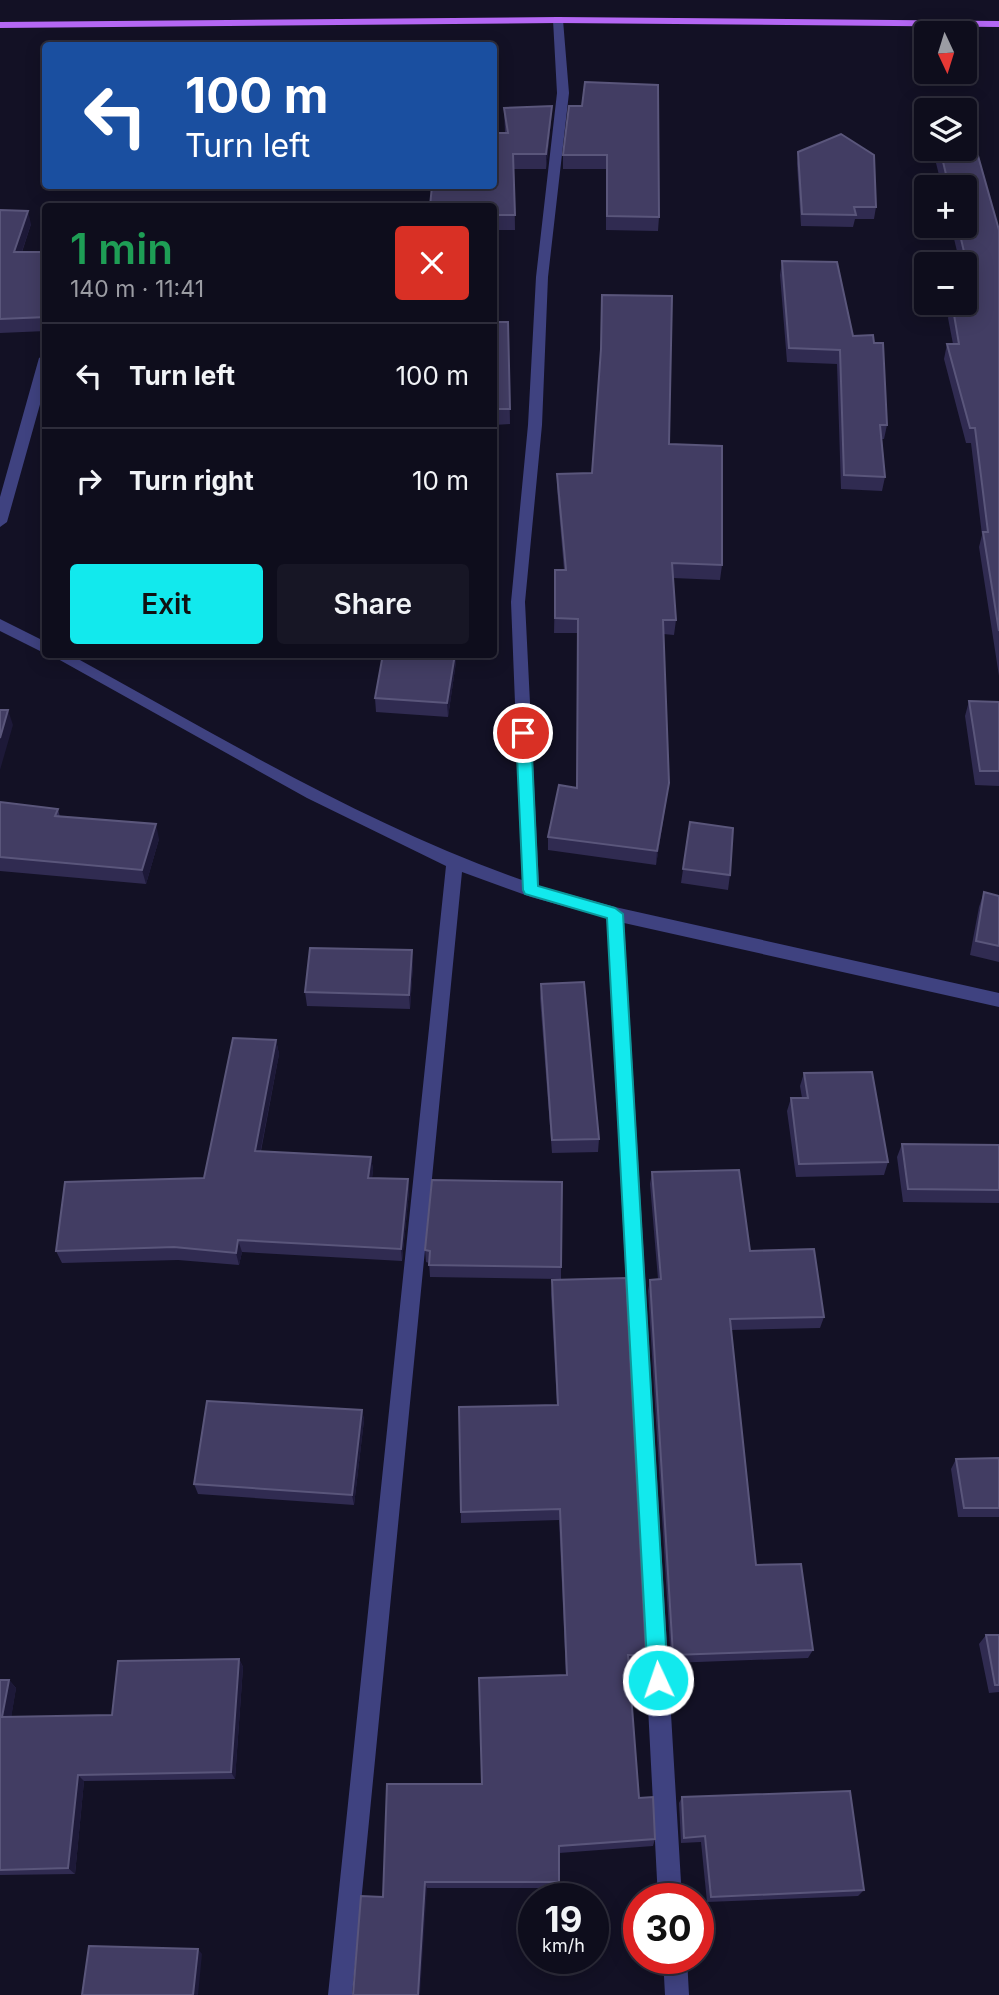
<!DOCTYPE html>
<html lang="en">
<head>
<meta charset="utf-8">
<style>
  :root { --surface:#0e0d1c; --page:#171625; --text:#f1f3f6; --muted:#9b9ca3; --line:#2e2d3b; --accent:#12e9ed }
  body { margin:0; font-family:Inter,sans-serif; background:var(--page); color:var(--text); height:100vh; display:flex; flex-direction:column; font-size:26px; white-space:nowrap }
  * { box-sizing:border-box; margin:0 }
  p { font-size:23px; color:var(--muted) }
  .icon { flex:none; width:38px; height:38px; fill:none; stroke:currentColor; stroke-width:2; stroke-linecap:round; stroke-linejoin:round }
  .map { position:relative; flex:1; overflow:hidden }
  .panel { position:absolute; left:42px; top:203px; width:455px; height:455px; display:flex; flex-direction:column; background:var(--surface); border-radius:7px; box-shadow:0 4px 18px #0003,0 0 0 2px var(--line) }
  .panel>* { flex:none }
  .banner { position:absolute; left:42px; top:42px; width:455px; height:147px; border-radius:7px; box-shadow:0 4px 18px #0003,0 0 0 2px var(--line); background:#1a4fa0; color:#fff; overflow:hidden }
  .needle { width:46px; rotate:176deg }
  .fabs { position:absolute; left:914px; top:21px; display:grid; gap:14px }
  .fabs a { display:grid; place-items:center; width:63px; height:63px; border-radius:7px; background:var(--surface); box-shadow:0 4px 18px #0003,0 0 0 2px var(--line); font-size:35px }
  .speed { position:absolute; left:518px; top:1883px; display:flex; gap:14px; font-size:35px; font-weight:700; text-align:center }
  .speed>* { display:grid; place-content:center; width:91px; height:91px; border-radius:50%; background:var(--surface); box-shadow:0 4px 18px #0003,0 0 0 2px var(--line); line-height:1 }
  .speed small { font-size:18px; font-weight:400 }
  .speed .limit { border:10px solid #d22; background:#fff; color:#111 }
  .pin { position:absolute; display:grid; place-items:center; width:60px; height:60px; color:#fff; margin:-30px; border:4px solid #fff; border-radius:50%; box-shadow:0 2px 7px #0007 }
  .me { position:absolute; width:77px; margin:-38px; rotate:357deg; stroke-linejoin:round; filter:drop-shadow(0 0 5px #0008) }
  .turn { display:flex; align-items:center; gap:24px; height:147px; padding:0 28px; font-size:32px }
  .turn .icon { width:91px; height:91px; stroke-width:2.5 }
  .turn b { display:block; font-size:49px; line-height:60px }
  .round { display:grid; place-items:center; flex:none; width:74px; height:74px; border-radius:7px; background:var(--page) }
  .overview { display:flex; align-items:center; justify-content:space-between; height:119px; padding:0 28px }
  h1 { font-size:42px; font-weight:600; line-height:52px; color:#1e9e55 }
  .button { display:flex; gap:14px; margin-top:auto; padding:14px 28px }
  .button a { flex:1; height:80px; border-radius:7px; background:var(--accent); color:#111; font-size:28px; font-weight:600; line-height:80px; text-align:center }
  .button a+a { background:var(--page); color:var(--text) }
  ul { padding:0; list-style:none }
  li { display:flex; align-items:center; gap:21px; height:105px; padding:0 28px; border-top:2px solid var(--line) }
  li div { flex:1 }
  li b { display:block; font-size:26px }
  li em { font-style:normal }
  .map>svg:first-child { display:block }
  .lines { fill:none; stroke-linecap:round; stroke-linejoin:round }
  .minor { fill:#3f4280; fill-rule:evenodd }
  .major { fill:#b467f4; fill-rule:evenodd }
  .wall { fill:#302b51 }
  .shaded-wall { fill:#1d1938 }
  .building { fill:#423d63; stroke:#5a567b; stroke-width:2 }
  .route { fill:#12e9ed; stroke:#0c979a; stroke-width:2 }
</style>
</head>
<body>
<div class="map">
<svg width="999" height="1995" viewBox="0 0 999 1995">
  <rect width="100%" height="100%" fill="#131125"/>
  <g class="lines">
    <path class="minor" d="M 558,17 L 563,20 L 569,93 L 548,277 L 542,425 L 525,602 L 539,886 L 615,907 L 999,993 L 999,1007 L 624,923 L 682,1899 L 658,1899 L 607,918 L 531,897 L 462,872 L 352,1995 L 328,1995 L 446,866 L 307,798 L 49,654 L 69,654 C 217,735 363,824 522,880 L 511,602 L 528,425 L 536,277 L 557,93 L 553,20 Z
      M 46,354 L 46,383 L 7,522 L 0,527 L 0,497 L 39,358 Z
      M 0,619 L 46,642 L 46,654 L 0,631 Z
      M 663,1958 L 687,1958 L 689,1995 L 665,1995 Z"/>
    <path class="major" d="M 558,17 L 999,21 L 999,27 L 558,23 L 0,28 L 0,22 Z"/>
  </g>
  <path class="wall" d="M 569,106 L 659,217 L 658,231 L 606,230 L 606,169 L 563,169 L 563,155 Z
    M 504,108 L 551,121 L 546,169 L 514,169 L 515,230 L 494,230 L 494,206 L 505,133 Z
    M 936,149 L 964,149 L 999,230 L 999,676 L 979,547 L 982,535 L 971,443 L 966,443 L 944,359 L 947,344 L 953,344 L 948,318 L 952,303 L 969,303 L 964,284 L 964,264 L 960,264 L 951,226 L 964,226 L 964,187 L 942,187 L 934,155 Z
    M 798,152 L 876,207 L 874,219 L 855,219 L 853,227 L 801,226 L 797,164 Z
    M 0,210 L 31,224 L 22,252 L 46,252 L 46,331 L 0,333 Z
    M 782,261 L 853,336 L 887,425 L 884,439 L 882,439 L 885,477 L 882,491 L 841,489 L 837,364 L 787,362 L 780,275 Z
    M 602,295 L 722,565 L 720,580 L 673,578 L 676,620 L 674,635 L 663,634 L 669,783 L 656,865 L 548,850 L 548,837 L 577,788 L 578,633 L 554,633 L 555,585 L 564,570 L 557,488 L 557,474 L 592,473 L 601,359 Z
    M 494,322 L 508,322 L 510,424 L 494,425 Z
    M 383,654 L 456,654 L 456,662 L 448,717 L 376,712 L 375,698 Z
    M 969,701 L 999,702 L 999,786 L 975,785 L 965,716 Z
    M 0,802 L 58,809 L 60,817 L 159,839 L 146,884 L 0,871 Z
    M 690,822 L 730,875 L 728,890 L 681,883 Z
    M 984,892 L 999,896 L 999,962 L 970,955 L 979,907 Z
    M 413,964 L 410,1009 L 307,1006 L 305,992 Z
    M 541,984 L 599,1139 L 598,1152 L 552,1153 L 540,998 Z
    M 276,1040 L 279,1054 L 261,1151 L 371,1157 L 373,1170 L 372,1178 L 408,1179 L 409,1192 L 402,1261 L 242,1252 L 239,1265 L 178,1260 L 62,1263 L 56,1251 L 204,1178 Z
    M 804,1073 L 888,1162 L 884,1175 L 796,1177 L 787,1111 L 791,1098 L 802,1098 L 800,1086 Z
    M 902,1144 L 999,1145 L 999,1203 L 903,1202 L 897,1157 Z
    M 652,1172 L 750,1251 L 824,1317 L 820,1328 L 731,1330 L 756,1565 L 813,1650 L 808,1658 L 671,1663 L 648,1291 L 650,1280 L 658,1279 L 650,1184 Z
    M 425,1250 L 561,1267 L 561,1279 L 430,1277 L 429,1263 L 426,1262 Z
    M 552,1280 L 646,1655 L 643,1664 L 629,1664 L 639,1798 L 655,1839 L 653,1846 L 559,1853 L 559,1882 L 558,1888 L 427,1888 L 383,1897 L 482,1784 L 566,1675 L 559,1520 L 461,1523 L 459,1407 L 557,1405 L 551,1294 Z
    M 362,1410 L 364,1420 L 354,1505 L 198,1494 L 194,1484 Z
    M 999,1458 L 999,1517 L 958,1517 L 951,1469 L 956,1459 Z
    M 986,1635 L 999,1635 L 999,1692 L 989,1693 L 979,1644 Z
    M 239,1659 L 243,1667 L 235,1779 L 84,1781 L 75,1874 L 0,1875 L 0,1680 L 9,1680 L 16,1688 L 11,1717 L 112,1715 Z
    M 682,1797 L 864,1890 L 858,1896 L 707,1902 L 701,1842 L 681,1843 L 679,1803 Z"/>
  <path class="shaded-wall" d="M 552,106 L 551,121 L 546,169 L 546,154 Z
    M 28,211 L 31,224 L 17,266 L 14,252 Z
    M 455,654 L 456,654 L 456,662 L 448,717 L 447,703 Z
    M 8,710 L 13,725 L 0,770 L 0,738 Z
    M 669,783 L 667,797 L 656,865 L 657,851 Z
    M 156,824 L 159,839 L 146,884 L 142,870 Z
    M 412,950 L 413,964 L 410,1009 L 409,995 Z
    M 276,1040 L 279,1054 L 258,1164 L 255,1151 Z
    M 371,1157 L 373,1170 L 370,1191 L 368,1178 Z
    M 408,1179 L 409,1192 L 402,1261 L 401,1249 Z
    M 238,1240 L 242,1252 L 239,1265 L 236,1253 Z
    M 362,1410 L 364,1420 L 354,1505 L 352,1495 Z
    M 239,1659 L 243,1667 L 235,1779 L 231,1772 Z
    M 9,1680 L 16,1688 L 10,1725 L 2,1717 Z
    M 78,1775 L 84,1781 L 75,1874 L 68,1868 Z
    M 425,1882 L 427,1888 L 420,1995 L 418,1995 Z
    M 198,1949 L 202,1954 L 198,1995 L 193,1995 Z"/>
  <path class="building" d="M 585,82 L 658,85 L 659,217 L 607,216 L 607,155 L 563,155 L 569,106 L 582,106 Z
    M 552,106 L 546,154 L 513,154 L 515,215 L 494,215 L 494,206 L 430,206 L 432,186 L 494,186 L 494,133 L 508,133 L 504,108 Z
    M 971,131 L 999,230 L 999,631 L 983,532 L 988,532 L 975,428 L 970,428 L 947,344 L 959,344 L 952,303 L 976,303 L 958,226 L 964,226 L 964,187 L 949,187 L 940,149 L 964,149 L 964,133 Z
    M 841,134 L 874,155 L 876,207 L 854,207 L 856,215 L 802,214 L 798,152 Z
    M 139,205 L 256,206 L 138,206 Z
    M 0,210 L 28,211 L 14,252 L 46,252 L 46,317 L 0,319 Z
    M 782,261 L 837,262 L 853,336 L 873,335 L 874,343 L 883,343 L 887,425 L 880,425 L 885,477 L 844,475 L 840,350 L 789,348 Z
    M 602,295 L 672,296 L 669,444 L 722,446 L 722,565 L 672,563 L 676,620 L 663,620 L 669,783 L 657,851 L 548,837 L 559,785 L 577,788 L 578,619 L 555,618 L 555,570 L 566,570 L 557,474 L 592,473 L 601,349 Z
    M 494,322 L 508,322 L 510,409 L 494,409 Z
    M 383,654 L 455,654 L 447,703 L 375,698 Z
    M 969,701 L 999,702 L 999,771 L 980,771 Z
    M 0,710 L 8,710 L 0,738 Z
    M 0,802 L 58,809 L 55,816 L 156,824 L 142,870 L 0,857 Z
    M 690,822 L 733,828 L 730,875 L 683,869 Z
    M 984,892 L 999,896 L 999,946 L 976,941 Z
    M 310,948 L 412,950 L 409,995 L 305,992 Z
    M 584,982 L 599,1139 L 552,1140 L 541,984 Z
    M 233,1038 L 276,1040 L 255,1151 L 371,1157 L 368,1178 L 408,1179 L 401,1249 L 238,1240 L 236,1253 L 174,1247 L 56,1251 L 65,1182 L 204,1178 Z
    M 872,1072 L 888,1162 L 799,1164 L 791,1098 L 808,1098 L 804,1073 Z
    M 902,1144 L 999,1145 L 999,1190 L 908,1189 Z
    M 739,1170 L 750,1251 L 814,1249 L 824,1317 L 730,1319 L 756,1565 L 801,1564 L 813,1650 L 673,1655 L 650,1280 L 661,1279 L 652,1172 Z
    M 432,1180 L 562,1182 L 561,1267 L 429,1265 L 430,1251 L 425,1250 Z
    M 626,1278 L 646,1655 L 628,1655 L 639,1798 L 653,1797 L 655,1839 L 559,1846 L 559,1882 L 425,1882 L 418,1995 L 353,1995 L 361,1896 L 383,1897 L 387,1784 L 482,1784 L 479,1678 L 567,1675 L 560,1509 L 461,1512 L 459,1407 L 558,1405 L 552,1280 Z
    M 207,1401 L 362,1410 L 352,1495 L 194,1484 Z
    M 999,1458 L 999,1508 L 964,1508 L 956,1459 Z
    M 986,1635 L 999,1635 L 999,1685 L 995,1685 Z
    M 239,1659 L 231,1772 L 78,1775 L 68,1868 L 0,1870 L 0,1680 L 9,1680 L 2,1717 L 112,1715 L 118,1661 Z
    M 850,1791 L 864,1890 L 711,1897 L 705,1836 L 684,1838 L 682,1797 Z
    M 89,1946 L 198,1949 L 193,1995 L 82,1995 Z"/>
  <path class="route" d="M 523,728 L 531,733 L 538,886 L 615,908 L 623,914 L 668,1680 L 665,1688 L 658,1690 L 651,1688 L 648,1680 L 607,918 L 525,894 L 523,890 L 516,733 Z"/>
</svg>
<div class="fabs">
<a><svg class="needle" viewBox="-14 -14 28 28"><path d="M0-13l5 13h-10z" fill="#e53935"/><path d="M0 13l5-13h-10z" fill="#9b9ca3"/></svg></a>
<a><svg class="icon" aria-label="layers" viewBox="0 0 24 24"><path d="M12 4l9 5-9 5-9-5zM3 14l9 5 9-5"/></svg></a>
<a>+</a>
<a>−</a>
</div>
<div class="speed"><div>19<small>km/h</small></div><div class="limit">30</div></div>
<div class="pin" style="left:523px;top:733px;background:#d93025"><svg class="icon" aria-label="arrive" viewBox="0 0 24 24"><path d="M6 21V4h12l-3 4 3 4H6"/></svg></div>
<svg class="me" style="left:658px;top:1680px" viewBox="-20 -20 40 40"><circle r="17" fill="#12e9ed" stroke="#fff" stroke-width="3"/><path d="M0-11L8 9 0 5-8 9z" fill="#fff"/></svg>
<div class="banner">
<div class="turn"><svg class="icon" aria-label="left" viewBox="0 0 24 24"><path d="M17 20v-9H6M10 6l-5 5 5 5"/></svg><div><b>100 m</b>Turn left</div></div>
</div>
<section class="panel">
<div class="overview"><div><h1>1 min</h1><p>140 m · 11:41</p></div><a class="round" style="background:#d93025;color:#fff"><svg class="icon" aria-label="close" viewBox="0 0 24 24"><path d="M6 6l12 12M18 6L6 18"/></svg></a></div>
<ul>
<li><svg class="icon" aria-label="left" viewBox="0 0 24 24"><path d="M17 20v-9H6M10 6l-5 5 5 5"/></svg><div><b>Turn left</b></div><em>100 m</em></li>
<li><svg class="icon" aria-label="right" viewBox="0 0 24 24"><path d="M7 20v-9h11M14 6l5 5-5 5"/></svg><div><b>Turn right</b></div><em>10 m</em></li>
</ul>
<div class="button"><a>Exit</a><a>Share</a></div>
</section>
</div>
</body>
</html>
